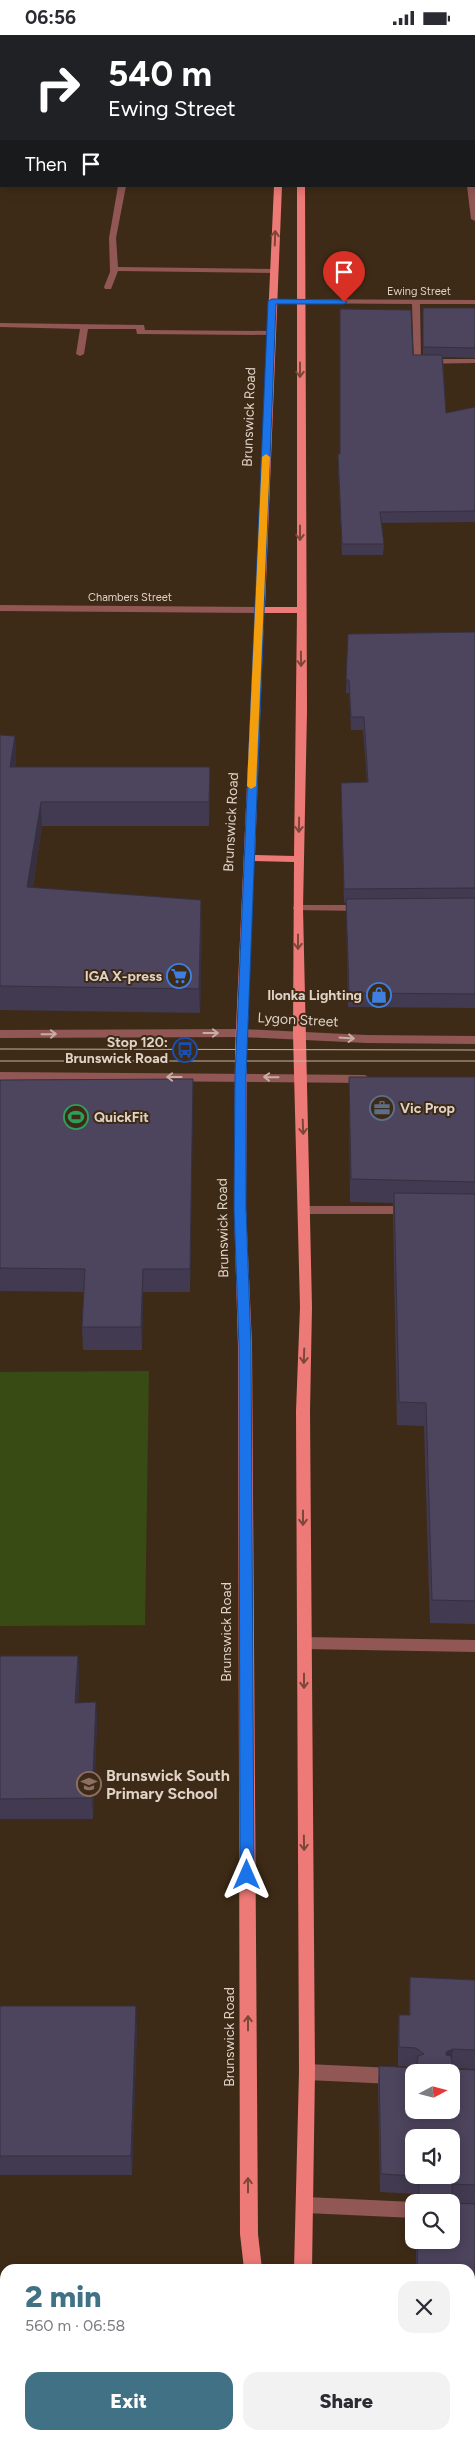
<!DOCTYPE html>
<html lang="en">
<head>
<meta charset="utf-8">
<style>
  :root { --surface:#fff; --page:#f2f2f3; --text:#2b2b33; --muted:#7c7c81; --accent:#417184 }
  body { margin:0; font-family:Figtree,sans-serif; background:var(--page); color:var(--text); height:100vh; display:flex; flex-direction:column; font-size:19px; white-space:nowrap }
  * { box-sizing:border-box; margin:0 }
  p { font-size:16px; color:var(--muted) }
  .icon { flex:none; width:28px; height:28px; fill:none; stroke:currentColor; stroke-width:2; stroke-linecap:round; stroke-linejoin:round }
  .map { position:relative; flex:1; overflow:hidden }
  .details { position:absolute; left:0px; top:2229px; width:475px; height:176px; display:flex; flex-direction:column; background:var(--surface); border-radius:15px 15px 0 0; box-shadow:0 2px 12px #0003 }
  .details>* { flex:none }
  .top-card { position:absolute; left:0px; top:0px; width:475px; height:152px; box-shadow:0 2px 12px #0003; background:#202124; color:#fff; overflow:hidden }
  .needle { width:32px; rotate:83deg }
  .buttons { position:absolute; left:405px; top:2029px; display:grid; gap:10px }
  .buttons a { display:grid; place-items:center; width:55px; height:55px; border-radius:10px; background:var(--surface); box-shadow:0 2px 12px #0003; font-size:25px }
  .pin { position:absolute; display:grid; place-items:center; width:42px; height:42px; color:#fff; margin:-51px -21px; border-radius:50% 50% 50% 0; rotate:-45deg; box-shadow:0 0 5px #0007 }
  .pin .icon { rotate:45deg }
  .me { position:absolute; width:55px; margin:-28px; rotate:0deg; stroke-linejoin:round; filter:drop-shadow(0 0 4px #0008) }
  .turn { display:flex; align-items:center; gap:18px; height:105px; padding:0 25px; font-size:22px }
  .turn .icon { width:65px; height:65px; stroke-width:2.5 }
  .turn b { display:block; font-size:35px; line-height:42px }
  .then { display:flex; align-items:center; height:48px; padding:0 25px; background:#0003; gap:10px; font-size:19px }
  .round { display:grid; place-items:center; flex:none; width:52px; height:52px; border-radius:15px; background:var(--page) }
  .head { display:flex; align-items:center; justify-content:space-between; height:85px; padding:0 25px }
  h1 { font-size:30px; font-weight:800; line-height:38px; color:var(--accent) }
  .action { display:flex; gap:10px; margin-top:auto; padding:10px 25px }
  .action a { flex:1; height:58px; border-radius:15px; background:var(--accent); color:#fff; font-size:20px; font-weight:800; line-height:58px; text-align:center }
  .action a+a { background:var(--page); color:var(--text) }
  .status { display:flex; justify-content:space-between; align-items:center; height:35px; padding:0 25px; background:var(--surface); direction:ltr }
  .status svg { height:14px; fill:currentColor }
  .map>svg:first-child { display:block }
  .green { fill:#394b15 }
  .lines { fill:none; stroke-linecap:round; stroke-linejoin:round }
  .minor { fill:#905755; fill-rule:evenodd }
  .major { fill:#ee7a77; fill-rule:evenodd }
  .tram { stroke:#c0b3a5; stroke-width:1 }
  .wall { fill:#423a50 }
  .shaded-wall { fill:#363041 }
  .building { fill:#4d445d; stroke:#363041; fill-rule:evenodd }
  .oneway { stroke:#7c4739 }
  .oneway2 { stroke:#c7aea5 }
  .route { fill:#1a73e8; stroke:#114b97 }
  .slow { fill:#f59e0b }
  .labels { text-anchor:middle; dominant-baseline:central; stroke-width:4; stroke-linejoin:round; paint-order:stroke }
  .far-street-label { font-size:11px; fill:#dfd3c7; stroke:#3e2b17 }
  .street-label { font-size:14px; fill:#dfd3c7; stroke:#3e2b17 }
  .poi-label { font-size:14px; font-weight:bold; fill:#dfd3c7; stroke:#3e2b17; text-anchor:end }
  .near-poi-label { font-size:16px; font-weight:bold; fill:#dfd3c7; stroke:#3e2b17; text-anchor:start }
</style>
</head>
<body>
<div class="status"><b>06:56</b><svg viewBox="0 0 49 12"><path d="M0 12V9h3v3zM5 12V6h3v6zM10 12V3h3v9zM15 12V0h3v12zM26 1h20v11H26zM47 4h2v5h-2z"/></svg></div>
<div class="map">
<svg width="475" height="2404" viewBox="0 0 475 2404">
  <rect width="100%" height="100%" fill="#3e2b17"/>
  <path class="green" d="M 149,1336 L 145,1590 L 0,1591 L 0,1337 Z"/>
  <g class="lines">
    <path class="minor" d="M 141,0 L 147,0 L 147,1 L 141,1 Z
      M 452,0 L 458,0 L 458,1 L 452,1 Z
      M 474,19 L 475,19 L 475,23 L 474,23 Z
      M 0,87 L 1,87 L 1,91 L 0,91 Z
      M 0,100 L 1,100 L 1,104 L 0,104 Z
      M 474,150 L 475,153 L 475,186 L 471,184 L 467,151 L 474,151 Z
      M 118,151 L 126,151 L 116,203 L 118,232 L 274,234 L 278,236 L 274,238 L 118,236 L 111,254 L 105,254 L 104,252 L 110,237 L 109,203 Z
      M 269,264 L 475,265 L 475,269 L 420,269 L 421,324 L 475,324 L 475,328 L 414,329 L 412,269 L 272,268 L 268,266 Z
      M 0,288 L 141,290 L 144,290 L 145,295 L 271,296 L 275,298 L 271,300 L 140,299 L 137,299 L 136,294 L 88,294 L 84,319 L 80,321 L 76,319 L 80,294 L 0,292 Z
      M 0,570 L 260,572 L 265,575 L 260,578 L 0,576 Z
      M 298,870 L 363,870 L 368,873 L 363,876 L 294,875 L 293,873 L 294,871 Z
      M 242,994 L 366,1000 L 475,1001 L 475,1009 L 366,1008 L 242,1002 L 0,1003 L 0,995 Z
      M 0,1037 L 365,1040 L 371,1044 L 365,1048 L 0,1045 Z
      M 305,1171 L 410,1171 L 416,1175 L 410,1179 L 305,1179 L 299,1175 Z
      M 304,1602 L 475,1605 L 475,1617 L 304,1614 L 299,1612 L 297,1608 L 299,1604 Z
      M 307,2029 L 414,2034 L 420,2038 L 414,2038 L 414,2050 L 307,2045 L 301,2042 L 299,2037 L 301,2032 Z
      M 306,2162 L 414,2167 L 416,2168 L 414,2168 L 414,2183 L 306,2178 L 300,2176 L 297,2170 L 300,2164 Z
      M 0,2285 L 5,2285 L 5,2303 L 0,2303 Z"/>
    <path class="major" d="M 289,0 L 295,0 L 295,1 L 289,1 Z
      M 274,151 L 282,151 L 265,572 L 297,572 L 297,151 L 305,151 L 307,676 L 303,873 L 312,1272 L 310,1376 L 315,2037 L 312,2234 L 294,2234 L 299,2037 L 296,1376 L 300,1272 L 293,999 L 294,827 L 254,826 L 247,1016 L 246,1173 L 252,1311 L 258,2199 L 262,2234 L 244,2234 L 240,2199 L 238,1311 L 234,1173 L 235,1016 ZM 264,578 L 297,578 L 294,821 L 255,820 Z
      M 266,2400 L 284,2400 L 284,2404 L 266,2404 Z"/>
    <path class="tram" d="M 0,1014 L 475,1015
      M 0,1026 L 475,1026"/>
  </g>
  <path class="wall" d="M 423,273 L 475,273 L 475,323 L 443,322 L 446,378 L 475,372 L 475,487 L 381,488 L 384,509 L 383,520 L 342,520 L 338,430 L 338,419 L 340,419 L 413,320 L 423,320 Z
    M 475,597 L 475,973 L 348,972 L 346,868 L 344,868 L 341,761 L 341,748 L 367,747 L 363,695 L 351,695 L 349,658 L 346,658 L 348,599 Z
    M 0,700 L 15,701 L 16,724 L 15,732 L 210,755 L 209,791 L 42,791 L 33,852 L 202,889 L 200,978 L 0,975 Z
    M 349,1042 L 475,1042 L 475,1589 L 430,1588 L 424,1391 L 397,1390 L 393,1181 L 393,1168 L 350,1167 L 349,1065 Z
    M 193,1044 L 190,1257 L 143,1257 L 142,1315 L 83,1315 L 82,1292 L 84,1257 L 0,1256 L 0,1045 Z
    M 0,1621 L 78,1621 L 79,1642 L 78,1668 L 96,1667 L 97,1688 L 93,1784 L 0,1784 Z
    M 410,1942 L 475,1945 L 475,2034 L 453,2033 L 453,2034 L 475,2035 L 475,2288 L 470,2288 L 470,2234 L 416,2234 L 416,2205 L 451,2205 L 451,2168 L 417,2168 L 418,2159 L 380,2157 L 378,2050 L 379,2031 L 415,2033 L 414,2032 L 398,2031 L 398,1999 L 399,1980 L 409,1980 L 409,1961 Z
    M 0,1971 L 137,1991 L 132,2140 L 0,2140 Z"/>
  <path class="shaded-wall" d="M 15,701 L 16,724 L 12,755 L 10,732 Z
    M 210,732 L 210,755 L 209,791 L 209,767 Z
    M 41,767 L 42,791 L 29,876 L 27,852 Z
    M 201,865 L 202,889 L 200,978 L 199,954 Z
    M 193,1044 L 193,1067 L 190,1257 L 190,1234 Z
    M 143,1234 L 143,1257 L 142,1315 L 141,1292 Z
    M 78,1621 L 79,1642 L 77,1688 L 75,1668 Z
    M 96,1667 L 97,1688 L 93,1784 L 92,1763 Z
    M 136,1971 L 137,1991 L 132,2140 L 131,2121 Z
    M 453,2014 L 451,2033 L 444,2036 L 446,2017 Z"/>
  <path class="building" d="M 423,273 L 475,273 L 475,313 L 423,312 Z
    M 340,274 L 411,275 L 413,320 L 442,320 L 446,378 L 475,372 L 475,476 L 380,477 L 384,509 L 342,509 L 338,419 L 340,419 Z
    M 475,597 L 475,853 L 344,854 L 341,748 L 368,747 L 364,682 L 351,682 L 349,645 L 346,645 L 348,599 Z
    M 0,700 L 15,701 L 10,732 L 210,732 L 209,767 L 41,767 L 27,852 L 201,865 L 199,954 L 0,951 Z
    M 475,863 L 475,959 L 349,958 L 346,864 Z
    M 349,1042 L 475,1042 L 475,1147 L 351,1144 Z
    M 193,1044 L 190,1234 L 143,1234 L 141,1292 L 82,1292 L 85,1234 L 0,1233 L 0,1045 Z
    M 394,1158 L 475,1159 L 475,1566 L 432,1565 L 426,1368 L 399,1367 Z
    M 0,1621 L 78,1621 L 75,1668 L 96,1667 L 92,1763 L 0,1764 Z
    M 410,1942 L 475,1945 L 475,2015 L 453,2014 L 446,2017 L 446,2020 L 451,2021 L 453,2034 L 475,2035 L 475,2150 L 452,2149 L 452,2168 L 475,2169 L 475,2270 L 470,2270 L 470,2234 L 417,2234 L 418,2205 L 451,2205 L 451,2168 L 419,2168 L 419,2141 L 381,2139 L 379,2031 L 416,2033 L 418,2021 L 424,2019 L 416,2013 L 399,2012 L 399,1980 L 410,1980 ZM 414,2038 L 451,2038 L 451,2075 L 414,2075 ZM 414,2102 L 451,2102 L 451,2140 L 414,2140 Z
    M 0,1971 L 136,1971 L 131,2121 L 0,2121 Z"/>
  <defs><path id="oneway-shaft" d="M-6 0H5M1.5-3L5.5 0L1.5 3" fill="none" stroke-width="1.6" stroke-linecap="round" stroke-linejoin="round" transform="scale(1.25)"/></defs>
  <g class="oneway">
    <use href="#oneway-shaft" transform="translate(275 203) rotate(-88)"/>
    <use href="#oneway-shaft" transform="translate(300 335) rotate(90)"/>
    <use href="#oneway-shaft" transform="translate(300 498) rotate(90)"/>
    <use href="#oneway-shaft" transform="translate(301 624) rotate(89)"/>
    <use href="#oneway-shaft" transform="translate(299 790) rotate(91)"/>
    <use href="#oneway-shaft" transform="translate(298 907) rotate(90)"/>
    <use href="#oneway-shaft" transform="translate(303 1092) rotate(88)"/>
    <use href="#oneway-shaft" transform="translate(304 1321) rotate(92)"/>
    <use href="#oneway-shaft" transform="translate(303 1483) rotate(90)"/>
    <use href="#oneway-shaft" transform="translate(304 1646) rotate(90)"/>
    <use href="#oneway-shaft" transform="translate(304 1808) rotate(89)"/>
    <use href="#oneway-shaft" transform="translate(248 1988) rotate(-90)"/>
    <use href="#oneway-shaft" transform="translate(248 2150) rotate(-90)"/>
  </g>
  <g class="oneway2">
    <use href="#oneway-shaft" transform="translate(211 998)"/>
    <use href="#oneway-shaft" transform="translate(49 999) rotate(-1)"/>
    <use href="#oneway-shaft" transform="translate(347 1003) rotate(4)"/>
    <use href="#oneway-shaft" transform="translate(174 1042) rotate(-180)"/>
    <use href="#oneway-shaft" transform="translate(271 1042) rotate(-179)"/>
  </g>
  <path class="route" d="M 272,264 L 344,265 L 347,267 L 344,269 L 276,269 L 246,1042 L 246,1173 L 251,1311 L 254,1840 L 252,1844 L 247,1846 L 242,1844 L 240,1840 L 239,1311 L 234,1173 L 235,1042 L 268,266 Z"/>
  <path class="slow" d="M 266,419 L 270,422 L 256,751 L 251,754 L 247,751 L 262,422 Z"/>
  <defs>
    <symbol id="supermarket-ring" viewBox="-11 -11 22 22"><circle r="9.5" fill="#3e2b17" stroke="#3f7fe0" stroke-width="1.5"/><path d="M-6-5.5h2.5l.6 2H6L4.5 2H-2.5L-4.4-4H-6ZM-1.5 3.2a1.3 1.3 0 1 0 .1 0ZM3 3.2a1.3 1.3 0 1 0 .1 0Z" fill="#3f7fe0"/></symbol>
    <symbol id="shop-ring" viewBox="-11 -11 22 22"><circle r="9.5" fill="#3e2b17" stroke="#3f7fe0" stroke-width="1.5"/><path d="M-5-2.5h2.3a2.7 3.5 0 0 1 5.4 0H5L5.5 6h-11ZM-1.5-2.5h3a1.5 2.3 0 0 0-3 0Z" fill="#3f7fe0"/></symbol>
    <symbol id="bus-ring" viewBox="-11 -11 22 22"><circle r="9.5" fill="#3e2b17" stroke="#1a4fb4" stroke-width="1.5"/><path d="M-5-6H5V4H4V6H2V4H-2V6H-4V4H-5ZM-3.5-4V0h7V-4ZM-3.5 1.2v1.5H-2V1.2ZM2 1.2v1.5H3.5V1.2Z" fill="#1a4fb4"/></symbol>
    <symbol id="office-ring" viewBox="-11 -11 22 22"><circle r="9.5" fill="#3e2b17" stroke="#5c6f8a" stroke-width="1.5"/><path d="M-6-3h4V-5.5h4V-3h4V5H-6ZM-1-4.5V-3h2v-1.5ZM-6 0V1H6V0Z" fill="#5c6f8a"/></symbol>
    <symbol id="stadium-ring" viewBox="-11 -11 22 22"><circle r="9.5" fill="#3e2b17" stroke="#2e9e5b" stroke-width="1.5"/><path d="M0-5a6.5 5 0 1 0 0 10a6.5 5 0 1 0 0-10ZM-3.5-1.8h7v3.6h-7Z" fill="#2e9e5b"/></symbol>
    <symbol id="school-ring" viewBox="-11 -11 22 22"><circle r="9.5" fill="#3e2b17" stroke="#8d6e63" stroke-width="1.5"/><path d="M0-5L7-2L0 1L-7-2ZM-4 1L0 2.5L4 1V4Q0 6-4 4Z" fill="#8d6e63"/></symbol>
  </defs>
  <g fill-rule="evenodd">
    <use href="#supermarket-ring" x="165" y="927" width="28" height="28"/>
    <use href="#shop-ring" x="365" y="946" width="28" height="28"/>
    <use href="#bus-ring" x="171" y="1001" width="28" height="28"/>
    <use href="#office-ring" x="368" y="1059" width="28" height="28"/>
    <use href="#stadium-ring" x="62" y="1068" width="28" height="28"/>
    <use href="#school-ring" x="75" y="1735" width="28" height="28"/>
  </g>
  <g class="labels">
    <g class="far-street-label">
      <text x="419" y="256">Ewing Street</text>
      <text x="130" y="562">Chambers Street</text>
    </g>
    <g class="street-label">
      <text transform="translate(249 382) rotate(-88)">Brunswick Road</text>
      <text transform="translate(231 787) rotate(-87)">Brunswick Road</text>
      <text transform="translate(298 985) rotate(3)">Lygon Street</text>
      <text transform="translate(223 1193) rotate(-91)">Brunswick Road</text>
      <text transform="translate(226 1597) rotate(-90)">Brunswick Road</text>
      <text transform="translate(229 2002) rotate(-90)">Brunswick Road</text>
    </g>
    <g class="poi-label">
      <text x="162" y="941">IGA X-press</text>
      <text x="362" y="960">Ilonka Lighting</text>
      <text x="168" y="1007">Stop 120:<tspan x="168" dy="16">Brunswick Road</tspan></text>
      <text x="400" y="1073" text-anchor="start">Vic Prop</text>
      <text x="94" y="1082" text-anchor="start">QuickFit</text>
    </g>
    <g class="near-poi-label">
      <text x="106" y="1740">Brunswick South<tspan x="106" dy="18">Primary School</tspan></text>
    </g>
  </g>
</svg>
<div class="buttons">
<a><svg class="needle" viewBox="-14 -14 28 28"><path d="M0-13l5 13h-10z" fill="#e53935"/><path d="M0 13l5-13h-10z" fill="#7c7c81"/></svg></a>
<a><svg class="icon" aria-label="sound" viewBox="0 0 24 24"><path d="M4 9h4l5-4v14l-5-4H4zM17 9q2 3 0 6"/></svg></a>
<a><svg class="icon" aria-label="search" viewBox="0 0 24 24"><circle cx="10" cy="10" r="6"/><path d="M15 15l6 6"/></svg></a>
</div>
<div class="pin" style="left:344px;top:267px;background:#d93025"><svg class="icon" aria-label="arrive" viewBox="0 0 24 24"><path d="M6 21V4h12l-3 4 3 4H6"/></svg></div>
<svg class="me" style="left:247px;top:1840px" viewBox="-20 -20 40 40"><path d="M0-17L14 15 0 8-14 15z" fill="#1a73e8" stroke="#fff" stroke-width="4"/></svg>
<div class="top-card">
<div class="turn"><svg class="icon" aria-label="right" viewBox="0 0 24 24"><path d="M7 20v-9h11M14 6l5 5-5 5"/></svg><div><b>540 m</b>Ewing Street</div></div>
<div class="then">Then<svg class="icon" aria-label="arrive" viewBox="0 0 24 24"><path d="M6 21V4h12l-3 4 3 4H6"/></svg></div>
</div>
<section class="details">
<div class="head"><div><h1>2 min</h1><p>560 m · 06:58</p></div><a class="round"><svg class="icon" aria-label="close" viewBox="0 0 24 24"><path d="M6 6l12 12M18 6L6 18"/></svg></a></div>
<div class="action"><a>Exit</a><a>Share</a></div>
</section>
</div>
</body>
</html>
